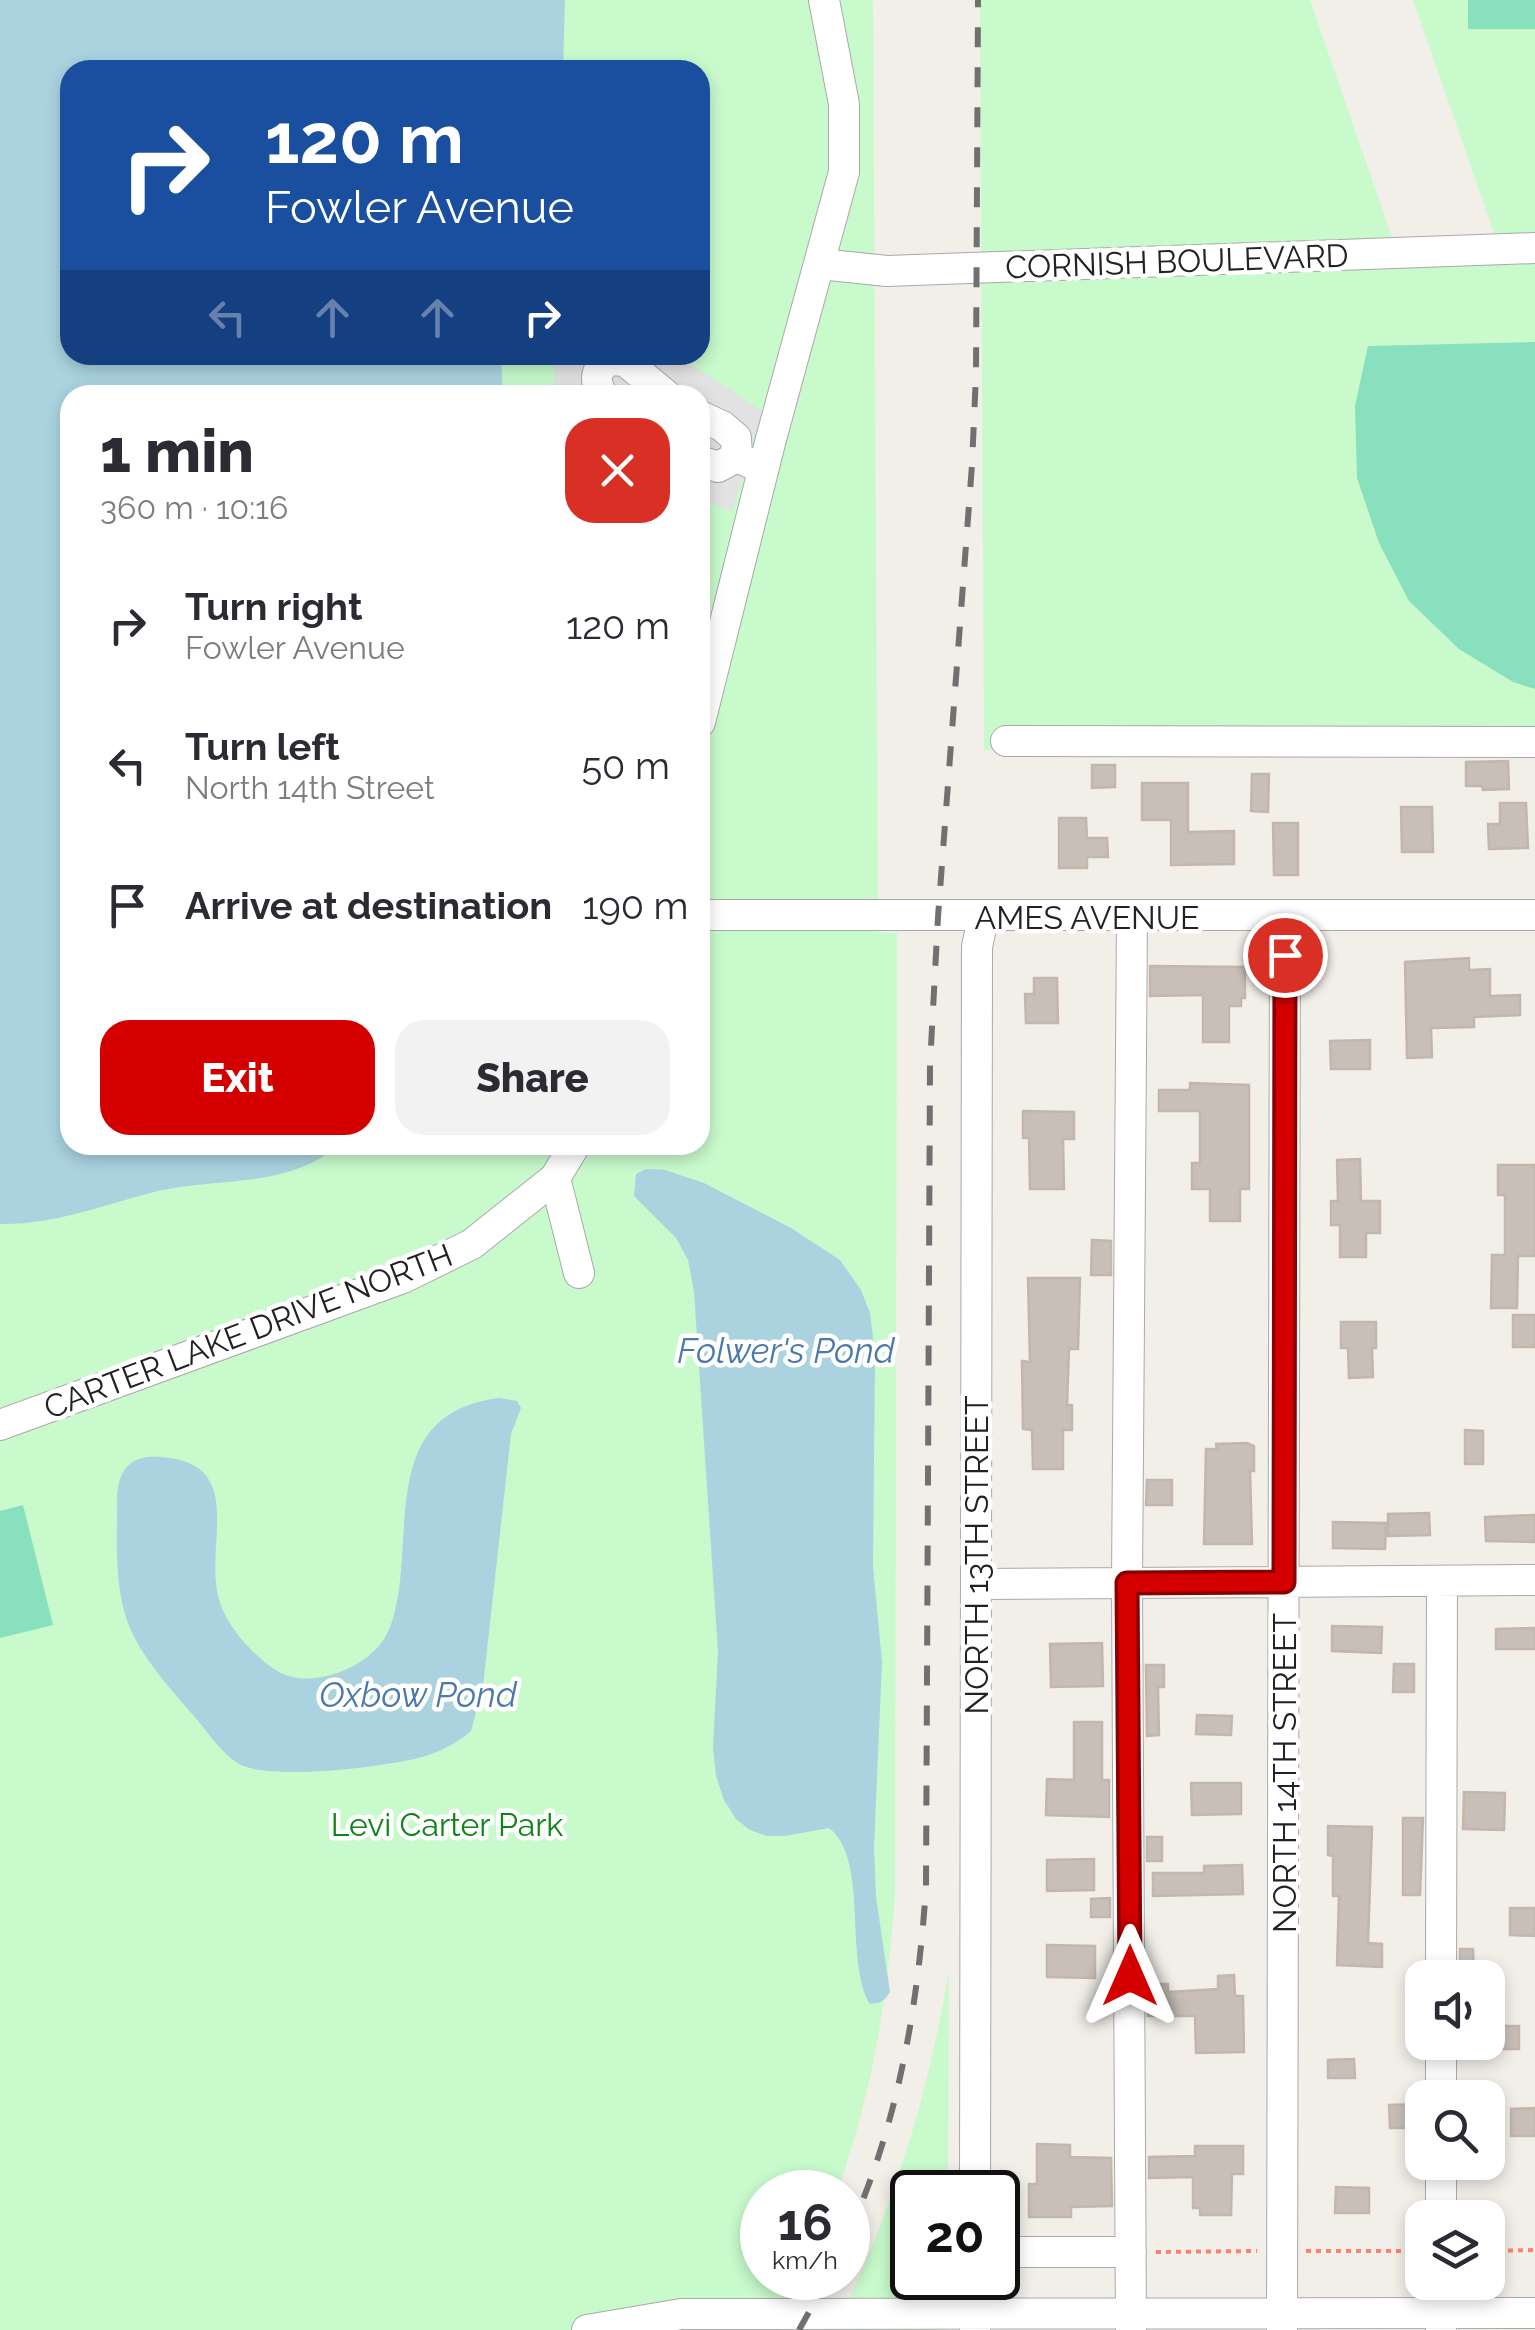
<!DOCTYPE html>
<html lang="en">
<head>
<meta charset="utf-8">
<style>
  :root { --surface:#fff; --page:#f2f2f3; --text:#2b2b33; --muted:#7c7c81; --accent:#d40000 }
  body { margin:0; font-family:Raleway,sans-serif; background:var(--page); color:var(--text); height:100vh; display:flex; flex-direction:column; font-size:38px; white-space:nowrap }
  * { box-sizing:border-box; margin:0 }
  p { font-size:32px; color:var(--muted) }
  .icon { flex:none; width:55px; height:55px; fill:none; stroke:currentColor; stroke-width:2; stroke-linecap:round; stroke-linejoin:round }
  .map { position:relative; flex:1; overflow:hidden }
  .side { position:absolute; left:60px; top:385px; width:650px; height:770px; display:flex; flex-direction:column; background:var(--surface); border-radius:30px; box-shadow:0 5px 15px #0003 }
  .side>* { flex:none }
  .banner { position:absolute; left:60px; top:60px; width:650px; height:305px; border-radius:30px; box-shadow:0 5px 15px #0003; background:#1a4fa0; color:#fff; overflow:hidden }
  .buttons { position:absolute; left:1405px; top:1960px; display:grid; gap:20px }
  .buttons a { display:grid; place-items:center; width:100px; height:100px; border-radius:20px; background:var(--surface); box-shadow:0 5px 15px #0003; font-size:50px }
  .speed { position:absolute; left:740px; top:2170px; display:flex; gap:20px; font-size:50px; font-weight:700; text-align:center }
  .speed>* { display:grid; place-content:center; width:130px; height:130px; border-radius:50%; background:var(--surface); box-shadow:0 5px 15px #0003; line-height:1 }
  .speed small { font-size:25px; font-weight:400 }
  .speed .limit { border:5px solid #111; border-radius:15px; background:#fff; color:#111 }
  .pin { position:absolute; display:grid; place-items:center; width:85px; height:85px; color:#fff; margin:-42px; border:5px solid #fff; border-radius:50%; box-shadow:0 2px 10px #0007 }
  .me { position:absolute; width:110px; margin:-55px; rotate:0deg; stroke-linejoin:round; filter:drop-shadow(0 0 8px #0008) }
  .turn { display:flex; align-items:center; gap:35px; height:210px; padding:0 40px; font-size:45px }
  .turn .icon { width:130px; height:130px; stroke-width:2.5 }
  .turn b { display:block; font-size:70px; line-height:85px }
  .lanes { display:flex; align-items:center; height:95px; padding:0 40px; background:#0003; justify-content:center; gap:50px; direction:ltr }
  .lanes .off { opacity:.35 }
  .round { display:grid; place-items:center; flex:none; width:105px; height:105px; border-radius:30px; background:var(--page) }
  .summary { display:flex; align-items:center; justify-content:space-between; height:170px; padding:0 40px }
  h1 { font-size:60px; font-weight:800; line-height:75px }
  .cta { display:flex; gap:20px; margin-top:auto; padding:20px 40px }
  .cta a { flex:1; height:115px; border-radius:30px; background:var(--accent); color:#fff; font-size:40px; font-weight:800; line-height:115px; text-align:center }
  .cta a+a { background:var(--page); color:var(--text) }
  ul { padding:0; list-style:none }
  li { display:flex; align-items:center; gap:30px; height:140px; padding:0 40px }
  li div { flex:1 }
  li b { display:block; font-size:38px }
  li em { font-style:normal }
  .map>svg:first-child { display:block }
  .park { fill:#c8facc; fill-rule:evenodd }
  .pitch { fill:#88e0be }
  .parking { fill:#e2e2e2 }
  .water { fill:#aad3df }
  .building { fill:#c7bfb8; stroke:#c4b6ab; stroke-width:2.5 }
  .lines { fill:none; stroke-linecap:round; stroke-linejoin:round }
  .minor-casing { stroke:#a9a9a9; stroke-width:32 }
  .path { stroke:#fa8072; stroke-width:4; stroke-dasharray:5 5; stroke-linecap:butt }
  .minor { stroke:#fff; stroke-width:30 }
  .rail { stroke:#707070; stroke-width:6; stroke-dasharray:20 20; stroke-linecap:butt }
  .route-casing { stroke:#8a0000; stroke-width:25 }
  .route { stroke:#d40000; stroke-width:18 }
  .labels { text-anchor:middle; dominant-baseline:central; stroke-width:9; stroke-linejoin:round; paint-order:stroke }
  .street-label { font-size:32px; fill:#222; stroke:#fff }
  .park-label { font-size:32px; fill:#0c8416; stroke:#fff }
  .water-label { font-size:35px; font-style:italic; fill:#4a7aab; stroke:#fff }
</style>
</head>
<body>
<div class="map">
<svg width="1535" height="2330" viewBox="0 0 1535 2330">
  <rect width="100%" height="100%" fill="#f2efe9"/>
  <path class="park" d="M 0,0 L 873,0 L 878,932 L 897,933 L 895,1893 C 888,1996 872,2095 837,2192 L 762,2192 L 762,2278 L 802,2278 L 774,2330 L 0,2330 ZM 70,70 L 700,70 L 700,355 L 70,355 ZM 70,395 L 700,395 L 700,1145 L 70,1145 Z
    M 980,0 L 1310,0 L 1397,252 L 1499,247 L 1413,0 L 1535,0 L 1535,746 L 984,750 Z
    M 949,1971 L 948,2192 L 912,2192 L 912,2278 L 948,2278 L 949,2330 L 834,2330 C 891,2217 928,2097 949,1971 Z"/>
  <path class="pitch" d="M 1468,0 L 1535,0 L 1535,29 L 1468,29 Z
    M 1535,342 L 1535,689 L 1513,682 L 1459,649 L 1409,601 L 1379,543 L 1357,478 L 1355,406 L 1368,346 Z
    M 23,1505 L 53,1625 L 0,1638 L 0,1511 Z"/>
  <path class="parking" d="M 554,355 L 677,355 L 762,411 L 732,511 L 700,500 L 700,395 L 555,395 Z"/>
  <path class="water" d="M 0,0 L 565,0 L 563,70 L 70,70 L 70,355 L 501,355 L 503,395 L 70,395 L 70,1145 L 343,1145 C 330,1152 316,1162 302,1167 C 257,1185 205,1180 158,1191 C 106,1204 54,1225 0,1224 Z
    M 646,1169 L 665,1170 L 704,1183 L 791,1228 L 840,1260 L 861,1290 L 870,1313 L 875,1354 L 873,1567 L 882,1662 L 874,1848 L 876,1897 L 890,1992 C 884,2001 880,2005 869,2003 C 844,1956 869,1859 829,1828 L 785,1836 L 767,1836 L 750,1830 L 736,1819 L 724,1800 L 716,1776 L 713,1747 L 718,1652 L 694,1292 L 688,1260 L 676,1238 L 634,1196 L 636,1174 Z
    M 499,1398 L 517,1401 L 521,1408 L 511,1434 L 483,1686 L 471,1731 C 456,1744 438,1753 418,1758 C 383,1767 269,1781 239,1764 C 221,1753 207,1731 193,1715 C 127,1639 115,1620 117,1519 C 117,1503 115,1481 126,1468 C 135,1457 148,1456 161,1457 C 247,1463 205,1541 218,1595 C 223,1619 242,1642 259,1657 C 275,1672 291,1681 314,1678 C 339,1676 370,1661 384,1639 C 392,1627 395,1611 398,1596 C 411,1515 387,1412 499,1398 Z"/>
  <path class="building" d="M 1508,761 L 1509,789 L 1483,790 L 1482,786 L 1466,786 L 1466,762 Z
    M 1092,765 L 1115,765 L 1115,787 L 1092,788 Z
    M 1252,774 L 1269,774 L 1268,812 L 1251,811 Z
    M 1142,783 L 1188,783 L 1188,832 L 1234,831 L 1234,864 L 1171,865 L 1171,820 L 1142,820 Z
    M 1500,803 L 1526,803 L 1528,848 L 1489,849 L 1488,824 L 1500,824 Z
    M 1401,807 L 1432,807 L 1433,852 L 1402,852 Z
    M 1059,818 L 1086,818 L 1087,838 L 1107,838 L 1108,857 L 1087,857 L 1087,868 L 1059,868 Z
    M 1273,823 L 1298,823 L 1298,875 L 1274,875 Z
    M 1469,958 L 1469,970 L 1490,969 L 1490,996 L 1520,995 L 1520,1015 L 1474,1017 L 1474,1027 L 1431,1028 L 1432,1057 L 1407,1058 L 1405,962 Z
    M 1150,966 L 1245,967 L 1245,998 L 1241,998 L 1241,1006 L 1229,1006 L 1229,1042 L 1203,1042 L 1203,995 L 1150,996 Z
    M 1034,978 L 1057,978 L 1058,1023 L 1026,1023 L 1025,994 L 1034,994 Z
    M 1370,1040 L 1370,1069 L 1331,1069 L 1330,1041 Z
    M 1190,1083 L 1249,1085 L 1249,1189 L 1240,1189 L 1240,1221 L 1210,1221 L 1210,1189 L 1192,1189 L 1192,1163 L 1200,1163 L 1200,1111 L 1159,1111 L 1159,1090 L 1190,1090 Z
    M 1023,1111 L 1074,1112 L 1074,1139 L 1063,1139 L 1064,1189 L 1030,1189 L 1029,1138 L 1023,1138 Z
    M 1360,1159 L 1361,1201 L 1380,1201 L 1380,1233 L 1366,1233 L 1366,1257 L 1340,1257 L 1340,1225 L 1331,1225 L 1331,1201 L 1338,1201 L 1337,1160 Z
    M 1498,1165 L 1535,1165 L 1535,1256 L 1518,1256 L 1517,1308 L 1491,1308 L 1492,1255 L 1505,1255 L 1505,1195 L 1498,1195 Z
    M 1092,1240 L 1111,1241 L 1111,1275 L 1091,1275 Z
    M 1028,1278 L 1080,1278 L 1078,1349 L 1069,1349 L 1067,1405 L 1072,1405 L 1072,1430 L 1063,1430 L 1063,1469 L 1033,1469 L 1032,1430 L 1023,1429 L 1022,1361 L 1030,1362 Z
    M 1513,1315 L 1535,1315 L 1535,1347 L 1513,1347 Z
    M 1341,1322 L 1376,1322 L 1376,1348 L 1372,1348 L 1373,1377 L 1349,1378 L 1348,1348 L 1341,1348 Z
    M 1465,1430 L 1483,1431 L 1483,1464 L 1465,1464 Z
    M 1247,1443 L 1254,1446 L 1254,1471 L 1250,1471 L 1252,1544 L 1204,1544 L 1206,1449 L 1217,1449 L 1216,1444 Z
    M 1147,1480 L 1172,1480 L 1172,1505 L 1146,1505 Z
    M 1429,1513 L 1430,1535 L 1388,1536 L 1388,1514 Z
    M 1535,1515 L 1535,1542 L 1486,1541 L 1485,1517 Z
    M 1333,1522 L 1386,1523 L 1385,1549 L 1333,1548 Z
    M 1332,1626 L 1382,1627 L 1381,1653 L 1332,1651 Z
    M 1535,1628 L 1535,1649 L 1496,1649 L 1496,1629 Z
    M 1102,1643 L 1103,1686 L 1051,1687 L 1050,1644 Z
    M 1394,1664 L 1414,1664 L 1414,1692 L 1393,1692 Z
    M 1146,1665 L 1164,1665 L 1164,1687 L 1158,1687 L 1159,1735 L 1147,1736 Z
    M 1197,1715 L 1232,1716 L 1231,1735 L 1196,1734 Z
    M 1074,1722 L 1102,1722 L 1102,1780 L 1109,1780 L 1109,1817 L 1046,1815 L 1047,1779 L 1074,1780 Z
    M 1191,1783 L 1241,1783 L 1241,1814 L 1192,1815 Z
    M 1464,1792 L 1505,1793 L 1504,1830 L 1463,1829 Z
    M 1403,1818 L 1423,1818 L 1420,1895 L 1403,1895 Z
    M 1328,1826 L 1372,1827 L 1368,1943 L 1382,1944 L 1382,1967 L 1337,1965 L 1339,1896 L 1333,1896 L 1333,1856 L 1328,1855 Z
    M 1147,1837 L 1162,1837 L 1162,1861 L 1147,1861 Z
    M 1094,1859 L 1094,1890 L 1047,1891 L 1047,1860 Z
    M 1242,1865 L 1243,1894 L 1153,1896 L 1153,1873 L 1204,1873 L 1204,1866 Z
    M 1110,1898 L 1110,1917 L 1091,1917 L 1091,1899 Z
    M 1510,1908 L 1535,1908 L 1535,1936 L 1510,1935 Z
    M 1047,1945 L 1095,1946 L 1095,1978 L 1047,1977 Z
    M 1460,1949 L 1473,1949 L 1474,1974 L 1460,1974 Z
    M 1234,1975 L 1235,1996 L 1243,1996 L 1244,2052 L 1196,2053 L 1195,2016 L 1148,2016 L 1148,1984 L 1168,1984 L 1168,1992 L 1218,1989 L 1218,1976 Z
    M 1488,2026 L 1519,2026 L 1519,2049 L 1488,2049 Z
    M 1354,2059 L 1355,2078 L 1328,2078 L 1328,2060 Z
    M 1421,2104 L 1422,2128 L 1390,2128 L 1389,2105 Z
    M 1535,2108 L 1535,2136 L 1511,2136 L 1511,2109 Z
    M 1037,2144 L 1070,2145 L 1070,2157 L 1111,2158 L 1112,2206 L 1071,2207 L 1071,2217 L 1029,2217 L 1029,2184 L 1037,2184 Z
    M 1195,2146 L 1243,2146 L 1243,2174 L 1232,2174 L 1231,2215 L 1200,2215 L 1200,2208 L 1193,2208 L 1193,2177 L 1149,2178 L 1149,2157 L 1195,2156 Z
    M 1336,2187 L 1369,2188 L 1369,2213 L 1335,2213 Z"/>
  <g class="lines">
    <defs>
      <path id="minor" d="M 820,264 L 887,271 L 1535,248
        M 602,395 C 594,381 595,368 610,360 L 625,361 L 666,395
        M 700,416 L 722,426 L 736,438 L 737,457 L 763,469
        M 700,461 L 718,467 L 737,457
        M 700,722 L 771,439 L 844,172 L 844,104 L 824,0
        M 1006,741 L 1535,742
        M 700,915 L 1535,915
        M 555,1178 L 579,1273
        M 0,1425 L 403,1278 L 472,1244 L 555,1178 L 575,1145
        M 976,1584 L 1535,1580
        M 1441,1978 L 1442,1581
        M 1441,2098 L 1441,2042
        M 975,2192 L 977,947 L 983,917
        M 1441,2218 L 1441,2162
        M 998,2252 L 1131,2252
        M 587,2330 L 681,2314 L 1535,2313
        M 975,2330 L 975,2278
        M 1131,2330 L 1127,1583 L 1132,917
        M 1282,2330 L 1285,916
        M 1441,2330 L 1441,2282"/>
    </defs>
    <use href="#minor" class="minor-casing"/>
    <path class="path" d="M 1306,2251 L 1422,2251
      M 1488,2251 L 1535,2250
      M 1156,2252 L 1257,2251"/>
    <use href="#minor" class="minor"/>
    <path class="rail" d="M 848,2235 C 898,2125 918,2007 926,1887 L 930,1065 L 938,917 L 972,465 L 976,374 L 978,0
      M 799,2330 L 828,2278"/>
  </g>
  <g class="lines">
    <defs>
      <path id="route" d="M 1130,1976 L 1127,1583 L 1284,1582 L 1285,955"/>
    </defs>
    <use href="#route" class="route-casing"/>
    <use href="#route" class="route"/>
  </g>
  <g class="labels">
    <g class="street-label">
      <text transform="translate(1177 261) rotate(-2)">CORNISH BOULEVARD</text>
      <text x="1087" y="917">AMES AVENUE</text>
      <text transform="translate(248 1331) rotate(-21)">CARTER LAKE DRIVE NORTH</text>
      <text transform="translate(976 1555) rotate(-90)">NORTH 13TH STREET</text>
      <text transform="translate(1284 1773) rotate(-90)">NORTH 14TH STREET</text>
    </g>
    <g class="park-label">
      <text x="447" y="1824">Levi Carter Park</text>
    </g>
    <g class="water-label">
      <text x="786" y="1350">Folwer's Pond</text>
      <text x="418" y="1694">Oxbow Pond</text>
    </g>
  </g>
</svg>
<div class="buttons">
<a><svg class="icon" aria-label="sound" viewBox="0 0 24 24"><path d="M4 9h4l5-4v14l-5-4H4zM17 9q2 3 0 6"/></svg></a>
<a><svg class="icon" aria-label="search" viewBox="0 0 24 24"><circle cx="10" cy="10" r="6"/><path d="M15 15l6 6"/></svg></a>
<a><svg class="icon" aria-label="layers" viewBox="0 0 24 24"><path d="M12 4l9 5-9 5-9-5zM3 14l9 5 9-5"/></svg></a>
</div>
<div class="speed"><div>16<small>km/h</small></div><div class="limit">20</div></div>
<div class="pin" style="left:1285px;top:955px;background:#d93025"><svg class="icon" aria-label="arrive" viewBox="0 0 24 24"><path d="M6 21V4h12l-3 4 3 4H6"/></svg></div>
<svg class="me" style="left:1130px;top:1976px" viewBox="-20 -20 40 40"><path d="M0-17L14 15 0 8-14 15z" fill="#d40000" stroke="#fff" stroke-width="4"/></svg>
<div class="banner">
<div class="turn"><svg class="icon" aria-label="right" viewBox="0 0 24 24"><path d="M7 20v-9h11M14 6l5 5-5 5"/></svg><div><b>120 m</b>Fowler Avenue</div></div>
<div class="lanes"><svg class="icon off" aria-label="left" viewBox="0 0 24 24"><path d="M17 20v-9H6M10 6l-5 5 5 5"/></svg><svg class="icon off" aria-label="ahead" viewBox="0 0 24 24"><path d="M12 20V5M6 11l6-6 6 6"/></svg><svg class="icon off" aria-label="ahead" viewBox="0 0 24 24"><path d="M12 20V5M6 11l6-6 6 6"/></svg><svg class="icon" aria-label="right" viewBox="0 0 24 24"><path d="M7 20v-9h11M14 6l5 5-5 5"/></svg></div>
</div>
<section class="side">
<div class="summary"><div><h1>1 min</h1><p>360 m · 10:16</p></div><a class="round" style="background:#d93025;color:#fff"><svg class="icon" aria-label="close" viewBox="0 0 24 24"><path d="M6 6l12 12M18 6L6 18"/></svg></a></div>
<ul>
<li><svg class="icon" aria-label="right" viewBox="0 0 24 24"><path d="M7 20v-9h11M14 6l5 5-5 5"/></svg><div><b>Turn right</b><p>Fowler Avenue</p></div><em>120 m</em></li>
<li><svg class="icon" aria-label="left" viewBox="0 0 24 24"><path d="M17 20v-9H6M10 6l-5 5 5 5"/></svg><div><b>Turn left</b><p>North 14th Street</p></div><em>50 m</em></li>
<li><svg class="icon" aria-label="arrive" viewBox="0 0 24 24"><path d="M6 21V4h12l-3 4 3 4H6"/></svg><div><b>Arrive at destination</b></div><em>190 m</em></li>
</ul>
<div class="cta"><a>Exit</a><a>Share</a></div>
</section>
</div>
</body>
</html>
